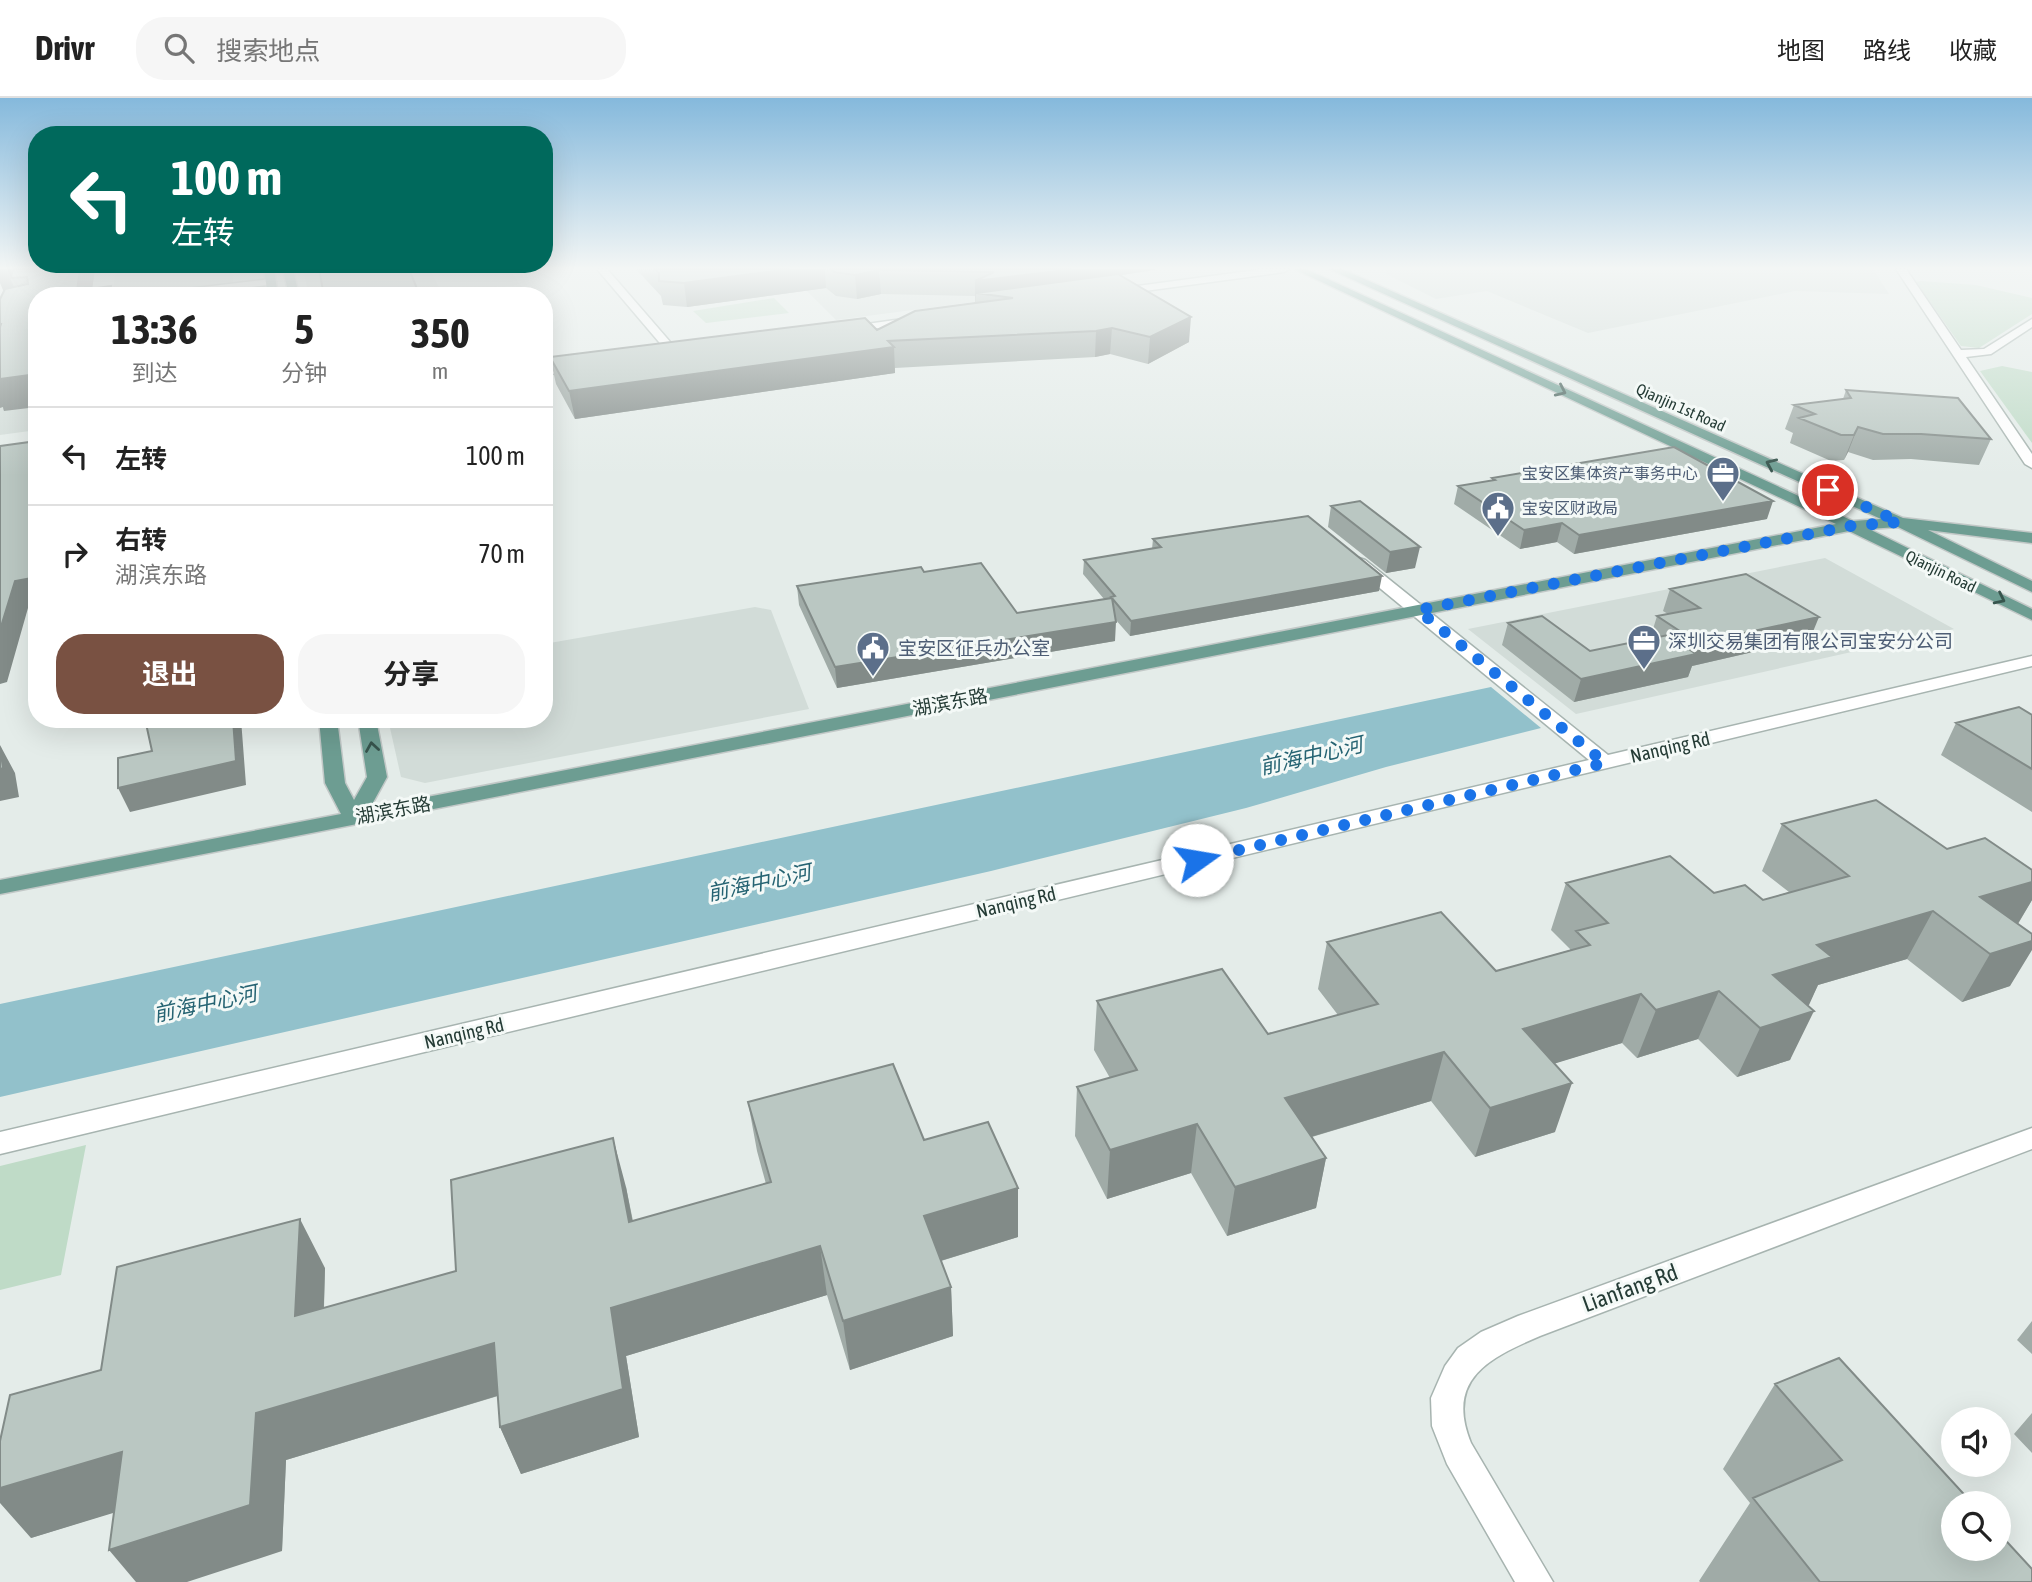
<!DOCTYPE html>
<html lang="zh">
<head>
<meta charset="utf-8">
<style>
  :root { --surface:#fff; --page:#f6f6f6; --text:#222; --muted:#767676; --line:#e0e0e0; --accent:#795142 }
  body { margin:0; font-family:"Asap Condensed","Noto Sans SC",sans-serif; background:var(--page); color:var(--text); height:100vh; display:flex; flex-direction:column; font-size:26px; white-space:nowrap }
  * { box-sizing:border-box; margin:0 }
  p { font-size:23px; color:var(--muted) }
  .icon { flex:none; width:38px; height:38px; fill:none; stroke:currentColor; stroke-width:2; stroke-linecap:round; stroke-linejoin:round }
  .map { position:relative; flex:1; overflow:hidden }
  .panel { position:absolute; left:28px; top:189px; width:525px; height:441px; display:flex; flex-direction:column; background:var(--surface); border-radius:28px; box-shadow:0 7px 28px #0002 }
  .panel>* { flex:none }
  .hud { position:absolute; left:28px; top:28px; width:525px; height:147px; border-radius:28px; box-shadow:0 7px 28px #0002; background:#00695c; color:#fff; overflow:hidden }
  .tools { position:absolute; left:1941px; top:1309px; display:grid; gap:14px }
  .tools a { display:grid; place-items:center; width:70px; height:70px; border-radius:50%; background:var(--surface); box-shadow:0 7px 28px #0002; font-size:35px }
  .pin { position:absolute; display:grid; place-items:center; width:60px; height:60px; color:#fff; margin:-30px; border:4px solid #fff; border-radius:50%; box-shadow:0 2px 7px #0007 }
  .me { position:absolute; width:77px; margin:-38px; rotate:77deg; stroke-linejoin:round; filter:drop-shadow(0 0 5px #0008) }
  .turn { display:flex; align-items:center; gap:24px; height:147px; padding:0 28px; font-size:32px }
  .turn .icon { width:91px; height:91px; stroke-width:2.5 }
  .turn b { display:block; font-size:49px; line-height:60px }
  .eta { display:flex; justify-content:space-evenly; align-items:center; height:119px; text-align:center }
  .eta b { font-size:42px; font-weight:700; line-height:49px }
  .primary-button { display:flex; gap:14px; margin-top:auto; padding:14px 28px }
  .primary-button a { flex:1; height:80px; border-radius:28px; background:var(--accent); color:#fff; font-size:28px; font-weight:700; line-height:80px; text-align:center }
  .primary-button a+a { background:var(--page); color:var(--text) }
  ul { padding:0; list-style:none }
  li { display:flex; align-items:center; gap:21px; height:98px; padding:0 28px; border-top:2px solid var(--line) }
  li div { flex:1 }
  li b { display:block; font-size:26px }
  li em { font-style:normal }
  header { display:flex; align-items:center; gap:42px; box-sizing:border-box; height:98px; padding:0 35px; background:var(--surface); border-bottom:2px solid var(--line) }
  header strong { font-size:33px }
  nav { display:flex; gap:38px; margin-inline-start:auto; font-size:24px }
  .search { width:490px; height:63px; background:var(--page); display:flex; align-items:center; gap:18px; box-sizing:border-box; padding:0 24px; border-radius:28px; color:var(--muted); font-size:26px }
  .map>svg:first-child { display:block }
  .built { fill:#d2dcd8 }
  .green { fill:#bfdbc7 }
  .water { fill:#92c1cb }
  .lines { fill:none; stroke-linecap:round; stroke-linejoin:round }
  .minor-casing { stroke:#a7b4b0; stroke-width:3 }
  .major-casing { stroke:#c2c8c7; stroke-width:3 }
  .minor { fill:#fff; fill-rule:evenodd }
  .major { fill:#6d9d92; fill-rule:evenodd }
  .wall { fill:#a0aba7 }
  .shaded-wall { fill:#828b88 }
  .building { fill:#bac7c2; stroke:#828b88; stroke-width:2 }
  .oneway { stroke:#37544d }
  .route { stroke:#1a73e8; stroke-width:12; stroke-dasharray:0 21.6 }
  .labels { text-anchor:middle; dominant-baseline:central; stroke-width:6; stroke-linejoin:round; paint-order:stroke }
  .far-street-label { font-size:16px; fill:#253c36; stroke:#f4f9f7 }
  .far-service-label { font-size:16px; fill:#4e5e75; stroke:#f4f9f7; text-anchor:end }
  .service-label { font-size:19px; fill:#4e5e75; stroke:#f4f9f7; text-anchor:start }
  .street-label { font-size:19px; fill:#253c36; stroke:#f4f9f7 }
  .water-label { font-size:21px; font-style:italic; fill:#256372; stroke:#f4f9f7 }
  .near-street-label { font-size:23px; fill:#253c36; stroke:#f4f9f7 }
</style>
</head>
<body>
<header>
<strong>Drivr</strong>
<div class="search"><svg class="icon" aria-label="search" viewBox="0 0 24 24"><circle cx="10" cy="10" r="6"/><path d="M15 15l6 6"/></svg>搜索地点</div>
<nav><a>地图</a><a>路线</a><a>收藏</a></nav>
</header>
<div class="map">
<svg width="2032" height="1484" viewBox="0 0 2032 1484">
  <rect width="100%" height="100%" fill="#e4ece9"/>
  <path class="built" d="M 116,171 L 232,171 L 233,185 L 112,198 Z
    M 303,171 L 430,171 L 443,198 L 309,198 Z
    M 999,171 L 1036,196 L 836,222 L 799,185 Z
    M 1387,171 L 1873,171 L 1889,196 L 1795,193 L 1588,235 L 1487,193 L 1436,201 L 1386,176 Z
    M 37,215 L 37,332 L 0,337 L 0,219 Z
    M 1825,460 L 1954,531 L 1576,616 L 1468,531 Z
    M 755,509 L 771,512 L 809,611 L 425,685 L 401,679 L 388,621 L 544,621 L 544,546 Z"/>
  <path class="green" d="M 1921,183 L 1976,187 L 2032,200 L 2032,216 L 1979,250 L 1961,248 L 1916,184 Z
    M 774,200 L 789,215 L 706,225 L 693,213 Z
    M 2002,268 L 2032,274 L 2032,345 L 1980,273 Z
    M 86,1047 L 61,1177 L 0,1192 L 0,1068 Z"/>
  <path class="water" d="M 1491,589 L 1541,630 L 1386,669 L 1246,710 L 991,773 L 0,999 L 0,906 Z"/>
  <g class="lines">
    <defs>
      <path id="minor" d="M 597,171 L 607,171 L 678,253 L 678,257 L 670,257 Z
        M 1264,171 L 1289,171 L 1284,174 L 1115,197 L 1110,194 L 1115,191 Z
        M 1896,171 L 1906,171 L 1961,252 L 1984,251 L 2032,221 L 2032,229 L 1991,256 L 1966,259 L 2032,356 L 2032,370 L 2025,366 Z
        M 271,181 L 276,184 L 275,186 L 182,198 L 149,198 L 154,195 Z
        M 917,219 L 922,222 L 921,224 L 845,235 L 839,232 L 845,229 Z
        M 580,264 L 584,265 L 584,271 L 544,277 L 544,269 Z
        M 1359,460 L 1365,462 L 1608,657 L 2032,558 L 2032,568 L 0,1056 L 0,1034 L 1589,662 L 1353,468 L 1351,465 Z
        M 2032,1030 L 2032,1051 L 1540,1238 C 1489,1260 1445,1281 1471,1345 L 1553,1484 L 1515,1484 L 1447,1366 L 1432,1328 L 1431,1300 L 1445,1268 L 1458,1250 L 1481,1234 L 1518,1218 Z"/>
      <path id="major" d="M 264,171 L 274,171 L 278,198 L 268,198 Z
        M 283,171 L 293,171 L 299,198 L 289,198 Z
        M 1294,171 L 1306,171 L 1853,423 L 1881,421 L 1329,171 L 1342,171 L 1903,420 L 2032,435 L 2032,445 L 1928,432 L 2032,483 L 2032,494 L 1898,429 L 1869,431 L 2032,511 L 2032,522 L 1849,433 L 0,796 L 0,782 L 341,716 L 325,685 L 319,621 L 337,621 L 345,685 L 354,702 L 367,679 L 358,621 L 376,621 L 387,679 L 370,710 L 1836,426 Z"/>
    </defs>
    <use href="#minor" class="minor-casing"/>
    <use href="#major" class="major-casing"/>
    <use href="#minor" class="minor"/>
    <use href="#major" class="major"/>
  </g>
  <path class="wall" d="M 0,171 L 95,171 L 92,191 L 111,188 L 115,198 L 37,198 L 4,313 L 3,309 L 4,193 Z
    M 636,171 L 1155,171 L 1155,172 L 1121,177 L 1189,244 L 1148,266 L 1110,256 L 1095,259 L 895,270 L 895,275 L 575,321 L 556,286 L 550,259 L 877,232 L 975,205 L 975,198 L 881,196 L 857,201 L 836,198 L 826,190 L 687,209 L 663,207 L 661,198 Z
    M 1846,292 L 1991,341 L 1979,367 L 1911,361 L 1873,362 L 1848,354 L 1844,362 L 1831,363 L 1790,345 L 1793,335 L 1785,331 L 1794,307 L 1843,301 Z
    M 1492,380 L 1767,421 L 1574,456 L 1557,444 L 1520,451 L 1454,406 L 1458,388 L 1492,382 Z
    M 1331,408 L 1415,470 L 1386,475 L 1328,429 Z
    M 1153,441 L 1379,493 L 1130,538 L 1115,521 L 1115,543 L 837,590 L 799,507 L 797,488 L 924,474 L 1017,515 L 1104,501 L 1083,476 L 1084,462 L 1152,451 Z
    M 1670,491 L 1810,541 L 1692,568 L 1688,579 L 1574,604 L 1502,547 L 1508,525 L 1590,553 L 1650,541 L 1657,518 L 1668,516 L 1663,513 Z
    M 2032,617 L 2032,714 L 1941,657 L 1956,625 Z
    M 1782,726 L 1947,751 L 2032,802 L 2018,826 L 2010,888 L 1962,904 L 1907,861 L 1818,887 L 1808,907 L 1790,962 L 1737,979 L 1698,941 L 1637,960 L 1622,945 L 1555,965 L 1555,1034 L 1475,1059 L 1431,1003 L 1312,1039 L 1326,1060 L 1316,1110 L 1227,1138 L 1191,1075 L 1107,1101 L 1075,1038 L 1077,989 L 1110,980 L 1094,952 L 1097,903 L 1268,936 L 1338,917 L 1318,891 L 1327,844 L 1496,873 L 1570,852 L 1570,851 L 1551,832 L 1566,785 L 1714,795 L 1763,802 L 1789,794 L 1762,773 Z
    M 748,1004 L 924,1042 L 1018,1090 L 1018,1139 L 941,1163 L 951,1189 L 953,1238 L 850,1272 L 827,1197 L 626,1258 L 639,1339 L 521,1376 L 500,1329 L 498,1298 L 286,1362 L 282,1453 L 114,1414 L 31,1440 L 101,1272 L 325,1170 L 324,1210 L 456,1173 L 626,1089 L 633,1123 L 766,1086 L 757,1053 Z
    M 2032,1223 L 2032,1256 L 2017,1242 Z
    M 1775,1286 L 2032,1484 L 1700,1484 L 1699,1483 L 1750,1405 L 1723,1371 Z
    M 2032,1315 L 2032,1355 L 2014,1336 Z"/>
  <path class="shaded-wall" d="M 0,171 L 15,171 L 10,180 L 18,198 L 6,199 L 0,185 Z
    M 80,171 L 95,171 L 91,198 L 77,193 Z
    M 789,171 L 825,171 L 826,190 L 687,209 L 684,185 Z
    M 1072,171 L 1155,171 L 1155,172 L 1102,180 L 1013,200 L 976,195 L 975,208 L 975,183 Z
    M 879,172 L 881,196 L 857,201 L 855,177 Z
    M 111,188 L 115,198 L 109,198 Z
    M 1191,219 L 1189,244 L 1148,266 L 1150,239 Z
    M 1112,230 L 1110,256 L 1095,259 L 1096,233 Z
    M 894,249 L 895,275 L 575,321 L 569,293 Z
    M 37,276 L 37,309 L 4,313 L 3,309 L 0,310 L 0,281 Z
    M 1858,329 L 1848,354 L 1844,362 L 1854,337 Z
    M 1773,403 L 1767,421 L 1574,456 L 1579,437 Z
    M 1562,425 L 1557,444 L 1520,451 L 1524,432 Z
    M 1420,449 L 1415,470 L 1386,475 L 1390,454 Z
    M 1382,478 L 1379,493 L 1130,538 L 1131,523 Z
    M 37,479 L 37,508 L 28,510 L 7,584 L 0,586 L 0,532 L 15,483 Z
    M 1819,519 L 1810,541 L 1692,568 L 1688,579 L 1574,604 L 1581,581 L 1694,557 L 1698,545 Z
    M 1116,524 L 1115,543 L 837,590 L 835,569 Z
    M 233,621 L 241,621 L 246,687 L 130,714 L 118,690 Z
    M 0,647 L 15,675 L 19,699 L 0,703 Z
    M 2032,784 L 2032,802 L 2017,827 L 1980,799 Z
    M 1933,813 L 1907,861 L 1818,887 L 1809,907 L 1754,925 L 1773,877 L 1817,847 Z
    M 2032,843 L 2032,852 L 2010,888 L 1962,904 L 1990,856 Z
    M 1719,893 L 1698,941 L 1637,960 L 1656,912 Z
    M 1641,896 L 1622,945 L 1508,980 L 1523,931 Z
    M 1814,913 L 1790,962 L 1737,979 L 1760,930 Z
    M 1444,954 L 1431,1003 L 1277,1049 L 1285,1000 Z
    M 1572,985 L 1555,1034 L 1475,1059 L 1490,1010 Z
    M 1197,1026 L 1191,1075 L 1107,1101 L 1110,1052 Z
    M 613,1040 L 626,1089 L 642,1173 L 629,1124 Z
    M 1326,1060 L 1316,1110 L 1227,1138 L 1235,1089 Z
    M 1018,1090 L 1018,1139 L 927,1167 L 924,1118 Z
    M 300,1121 L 325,1170 L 322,1266 L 295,1218 Z
    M 820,1148 L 827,1197 L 626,1258 L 639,1339 L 521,1376 L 500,1329 L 611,1210 Z
    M 951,1189 L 953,1238 L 850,1272 L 843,1223 Z
    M 494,1245 L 513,1293 L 286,1362 L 282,1453 L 187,1484 L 136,1484 L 109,1452 L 256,1315 Z
    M 122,1354 L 159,1401 L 31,1440 L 0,1405 L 0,1390 Z"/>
  <path class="building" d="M 14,171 L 80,171 L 77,193 L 111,188 L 109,198 L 37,198 L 37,276 L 0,281 L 0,229 L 1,226 L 0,226 L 0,201 L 5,191 L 28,186 L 27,179 L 10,180 Z
    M 319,171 L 409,171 L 420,198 L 324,198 Z
    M 655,171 L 789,171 L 684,185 L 659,183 L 659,175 Z
    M 831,171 L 1072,171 L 975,183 L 994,174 L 879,172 L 855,177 L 834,174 Z
    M 1118,176 L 1191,219 L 1150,239 L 1112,230 L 1096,233 L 888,243 L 894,249 L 569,293 L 550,259 L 865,220 L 877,232 L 915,213 L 1013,200 L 976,195 Z
    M 1846,292 L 1958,300 L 1991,341 L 1921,336 L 1883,336 L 1858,329 L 1854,337 L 1841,337 L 1799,320 L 1815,316 L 1794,307 L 1851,300 Z
    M 37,343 L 37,479 L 15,483 L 0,532 L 0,348 Z
    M 1674,349 L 1773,403 L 1579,437 L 1562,425 L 1524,432 L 1458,388 L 1495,382 L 1492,380 Z
    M 1360,403 L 1420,449 L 1390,454 L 1331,408 Z
    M 1308,418 L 1382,478 L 1131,523 L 1111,499 L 1115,498 L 1084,462 L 1161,449 L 1153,441 Z
    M 981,465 L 1017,515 L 1112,500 L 1116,524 L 835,569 L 797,488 L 921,469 L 924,474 Z
    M 1746,476 L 1819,519 L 1698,545 L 1657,518 L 1700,510 L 1670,491 Z
    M 1542,518 L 1590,553 L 1668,537 L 1696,556 L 1581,581 L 1508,525 Z
    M 2019,609 L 2032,617 L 2032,671 L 1956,625 Z
    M 145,621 L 233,621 L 236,663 L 118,690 L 118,660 L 152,653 Z
    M 0,649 L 3,670 L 0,671 Z
    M 1876,702 L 1947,751 L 1985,740 L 2032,772 L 2032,784 L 1980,799 L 2032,836 L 2032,843 L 1990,856 L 1933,813 L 1817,847 L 1832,859 L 1773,877 L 1814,913 L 1760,930 L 1719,893 L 1656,912 L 1641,896 L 1523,931 L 1572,985 L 1490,1010 L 1444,954 L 1285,1000 L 1326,1060 L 1235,1089 L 1197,1026 L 1110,1052 L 1077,989 L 1137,972 L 1097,903 L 1222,871 L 1268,936 L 1378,906 L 1327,844 L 1441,814 L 1496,873 L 1590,847 L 1576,833 L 1608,825 L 1566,785 L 1670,758 L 1714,795 L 1745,787 L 1763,802 L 1849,778 L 1782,726 Z
    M 893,966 L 924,1042 L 988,1024 L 1018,1090 L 924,1118 L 951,1189 L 843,1223 L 820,1148 L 611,1210 L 623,1291 L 500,1329 L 494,1245 L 256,1315 L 250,1407 L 109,1452 L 122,1354 L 0,1390 L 0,1343 L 10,1297 L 101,1272 L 117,1169 L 300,1121 L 295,1218 L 456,1173 L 451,1082 L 613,1040 L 629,1124 L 771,1084 L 748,1004 Z
    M 1839,1260 L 1972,1405 L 1953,1405 L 1953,1451 L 1998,1451 L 1998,1434 L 2032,1471 L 2032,1484 L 1820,1484 L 1753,1400 L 1842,1362 L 1775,1286 Z"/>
  <defs><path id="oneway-chevron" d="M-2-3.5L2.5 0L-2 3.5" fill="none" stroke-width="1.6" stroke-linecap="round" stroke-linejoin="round" transform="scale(1.75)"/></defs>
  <g class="oneway">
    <use href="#oneway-chevron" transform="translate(1561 293) rotate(25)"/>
    <use href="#oneway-chevron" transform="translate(1771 366) rotate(-156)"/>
    <use href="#oneway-chevron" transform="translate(2000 501) rotate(26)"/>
    <use href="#oneway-chevron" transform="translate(372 649) rotate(-99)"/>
  </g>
  <linearGradient id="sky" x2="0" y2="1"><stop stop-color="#85b9dc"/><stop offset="0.45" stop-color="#f3f6f5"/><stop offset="1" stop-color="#f3f6f5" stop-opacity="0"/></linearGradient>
  <rect width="2032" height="378" fill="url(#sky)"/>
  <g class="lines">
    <path class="route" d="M 1197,762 L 1605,665 L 1418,512 L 1851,428 L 1900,424 L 1828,392"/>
  </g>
  <defs>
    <symbol id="office-pin" viewBox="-11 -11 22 30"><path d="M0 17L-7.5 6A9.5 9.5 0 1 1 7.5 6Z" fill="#5c6f8a" stroke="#f4f9f7"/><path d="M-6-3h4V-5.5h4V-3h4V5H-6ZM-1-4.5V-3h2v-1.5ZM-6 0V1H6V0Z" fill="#fff"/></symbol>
    <symbol id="civic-pin" viewBox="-11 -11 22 30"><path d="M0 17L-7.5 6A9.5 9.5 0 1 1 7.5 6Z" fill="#5c6f8a" stroke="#f4f9f7"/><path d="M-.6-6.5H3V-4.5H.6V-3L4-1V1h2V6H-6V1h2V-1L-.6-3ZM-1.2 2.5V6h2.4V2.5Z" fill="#fff"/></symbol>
  </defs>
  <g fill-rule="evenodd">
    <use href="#office-pin" x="1704" y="356" width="38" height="52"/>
    <use href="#civic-pin" x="1479" y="391" width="38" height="52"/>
    <use href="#office-pin" x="1625" y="524" width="38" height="52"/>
    <use href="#civic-pin" x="854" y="531" width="38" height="52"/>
  </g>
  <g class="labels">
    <g class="far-street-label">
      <text transform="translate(1681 309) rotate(24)">Qianjin 1st Road</text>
      <text transform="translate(1941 473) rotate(26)">Qianjin Road</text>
    </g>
    <g class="far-service-label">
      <text x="1698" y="375">宝安区集体资产事务中心</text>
      <text x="1522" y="410" text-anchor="start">宝安区财政局</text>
    </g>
    <g class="service-label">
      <text x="1668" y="543">深圳交易集团有限公司宝安分公司</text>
      <text x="898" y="550">宝安区征兵办公室</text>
    </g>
    <g class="street-label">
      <text transform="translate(950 604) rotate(-11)">湖滨东路</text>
      <text transform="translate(1670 649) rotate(-13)">Nanqing Rd</text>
      <text transform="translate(393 712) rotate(-11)">湖滨东路</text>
      <text transform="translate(1016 804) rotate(-13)">Nanqing Rd</text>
      <text transform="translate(464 935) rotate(-13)">Nanqing Rd</text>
    </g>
    <g class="water-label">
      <text transform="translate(1311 657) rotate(-13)">前海中心河</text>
      <text transform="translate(759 784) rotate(-12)">前海中心河</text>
      <text transform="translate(205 905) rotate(-12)">前海中心河</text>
    </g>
    <g class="near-street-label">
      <text transform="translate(1630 1190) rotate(-20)">Lianfang Rd</text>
    </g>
  </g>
</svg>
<div class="tools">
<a><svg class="icon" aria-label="sound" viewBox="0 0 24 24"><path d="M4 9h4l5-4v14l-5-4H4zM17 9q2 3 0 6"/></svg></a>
<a><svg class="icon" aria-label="search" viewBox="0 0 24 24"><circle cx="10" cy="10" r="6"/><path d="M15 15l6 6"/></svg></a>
</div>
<div class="pin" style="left:1828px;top:392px;background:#d93025"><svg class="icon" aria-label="arrive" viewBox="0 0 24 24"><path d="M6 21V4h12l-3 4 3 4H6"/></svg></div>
<svg class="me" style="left:1197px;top:762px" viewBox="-20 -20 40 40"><circle r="19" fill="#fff"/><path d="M0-13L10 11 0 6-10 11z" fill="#1a73e8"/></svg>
<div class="hud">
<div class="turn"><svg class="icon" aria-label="left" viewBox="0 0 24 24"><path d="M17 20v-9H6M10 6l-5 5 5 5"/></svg><div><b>100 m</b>左转</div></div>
</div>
<section class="panel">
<div class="eta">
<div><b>13:36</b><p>到达</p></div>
<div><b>5</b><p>分钟</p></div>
<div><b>350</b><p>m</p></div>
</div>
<ul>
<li><svg class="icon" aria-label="left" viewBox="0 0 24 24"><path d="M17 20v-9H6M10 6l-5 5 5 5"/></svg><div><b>左转</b></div><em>100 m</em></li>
<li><svg class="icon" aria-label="right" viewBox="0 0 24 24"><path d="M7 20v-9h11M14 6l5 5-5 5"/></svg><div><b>右转</b><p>湖滨东路</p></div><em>70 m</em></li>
</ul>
<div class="primary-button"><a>退出</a><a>分享</a></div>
</section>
</div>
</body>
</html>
